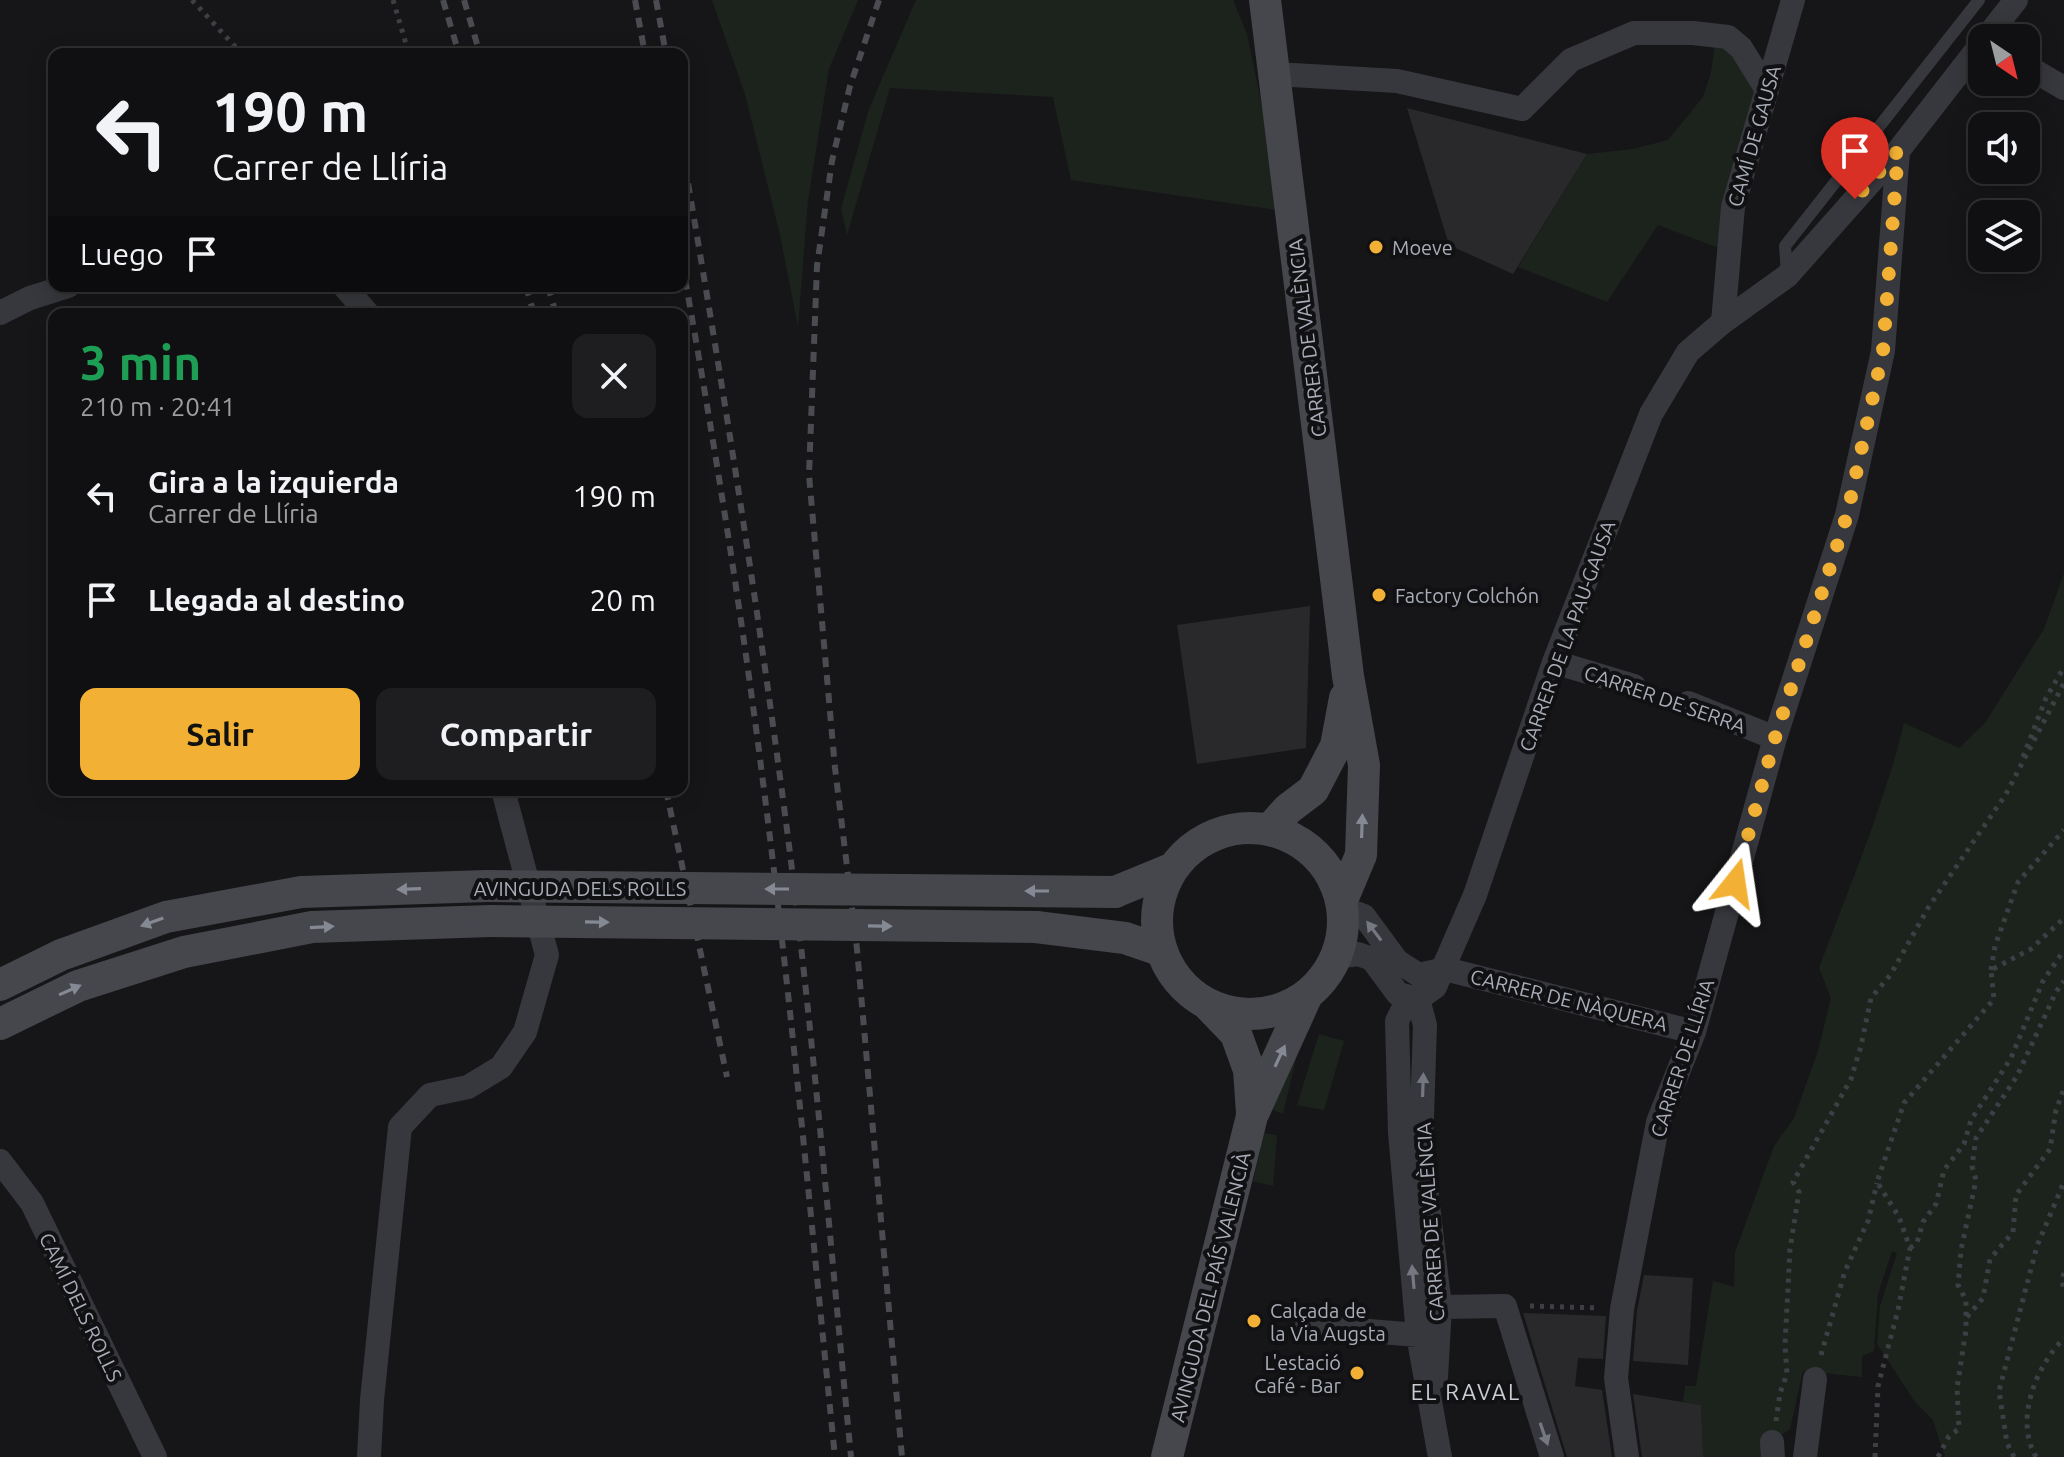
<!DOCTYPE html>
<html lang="es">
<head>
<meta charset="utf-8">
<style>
  :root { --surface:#101012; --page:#1e1e20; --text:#f1f3f6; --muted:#9c9d9f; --line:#303032; --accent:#f2b134 }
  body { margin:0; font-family:Ubuntu,sans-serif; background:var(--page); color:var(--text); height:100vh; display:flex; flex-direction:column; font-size:30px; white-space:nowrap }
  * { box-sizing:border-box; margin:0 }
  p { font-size:26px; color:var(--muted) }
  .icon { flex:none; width:44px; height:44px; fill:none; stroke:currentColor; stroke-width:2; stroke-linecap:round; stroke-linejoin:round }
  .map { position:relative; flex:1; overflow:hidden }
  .panel { position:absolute; left:48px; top:308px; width:640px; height:488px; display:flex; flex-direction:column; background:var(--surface); border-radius:16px; box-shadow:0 4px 20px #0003,0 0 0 2px var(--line) }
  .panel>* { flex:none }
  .hud { position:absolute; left:48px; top:48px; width:640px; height:244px; border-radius:16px; box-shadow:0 4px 20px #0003,0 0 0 2px var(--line); background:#101012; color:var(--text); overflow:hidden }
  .needle { width:52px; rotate:145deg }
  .tools { position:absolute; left:1968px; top:24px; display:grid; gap:16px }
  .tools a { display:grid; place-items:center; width:72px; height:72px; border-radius:16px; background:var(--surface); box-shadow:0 4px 20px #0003,0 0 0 2px var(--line); font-size:40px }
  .pin { position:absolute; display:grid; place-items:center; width:68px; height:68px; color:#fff; margin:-82px -34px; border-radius:50% 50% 50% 0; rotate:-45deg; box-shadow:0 0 8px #0007 }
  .pin .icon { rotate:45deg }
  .me { position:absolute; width:88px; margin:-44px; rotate:15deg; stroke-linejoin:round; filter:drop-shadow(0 0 6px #0008) }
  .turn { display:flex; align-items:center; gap:28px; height:168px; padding:0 32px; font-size:36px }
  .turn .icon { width:104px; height:104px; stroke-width:2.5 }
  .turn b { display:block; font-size:56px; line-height:68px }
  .then { display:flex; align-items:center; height:76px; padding:0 32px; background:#0003; gap:16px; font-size:30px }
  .round { display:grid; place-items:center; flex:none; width:84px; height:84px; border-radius:16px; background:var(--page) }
  .summary { display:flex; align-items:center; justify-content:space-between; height:136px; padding:0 32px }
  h1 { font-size:48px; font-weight:700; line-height:60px; color:#1e9e55 }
  .primary-button { display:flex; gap:16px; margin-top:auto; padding:16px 32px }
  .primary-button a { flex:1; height:92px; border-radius:16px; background:var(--accent); color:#111; font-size:32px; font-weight:700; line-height:92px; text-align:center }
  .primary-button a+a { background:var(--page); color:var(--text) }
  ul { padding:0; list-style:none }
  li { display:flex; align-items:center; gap:24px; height:104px; padding:0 32px }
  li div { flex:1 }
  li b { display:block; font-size:30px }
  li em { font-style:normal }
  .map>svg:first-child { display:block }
  .green { fill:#1c231d }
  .building { fill:#29292c }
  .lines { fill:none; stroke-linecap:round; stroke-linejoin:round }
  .path { stroke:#3d3f44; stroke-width:5; stroke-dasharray:4 6; stroke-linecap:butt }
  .lane { stroke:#37383d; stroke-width:12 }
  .street { stroke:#37383d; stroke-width:24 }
  .secondary { stroke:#45474d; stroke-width:32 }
  .rail { stroke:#4a4c52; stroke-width:6; stroke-dasharray:10 8; stroke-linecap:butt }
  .secondary-bridge { stroke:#45474d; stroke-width:32 }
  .oneway { fill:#858993 }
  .oneway2 { fill:#757881 }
  .route { stroke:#f2b134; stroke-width:14; stroke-dasharray:0 25.2 }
  .poi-dot { fill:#f2b134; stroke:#111113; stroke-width:3 }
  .labels { text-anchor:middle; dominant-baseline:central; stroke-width:8; stroke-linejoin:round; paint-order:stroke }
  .street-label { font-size:20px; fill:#a8adb8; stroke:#111113 }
  .poi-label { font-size:20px; fill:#a8adb8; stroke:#111113; text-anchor:start }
  .neighbourhood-label { font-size:22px; letter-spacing:2px; fill:#c9ccd4; stroke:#111113 }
</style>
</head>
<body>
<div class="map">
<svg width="2064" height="1457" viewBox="0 0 2064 1457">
  <rect width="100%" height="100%" fill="#161618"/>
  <path class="green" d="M 712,0 L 858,0 L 829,69 L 808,200 L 798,327 L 780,235 L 745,94 Z
    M 916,0 L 1233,0 L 1247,34 L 1284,211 L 1071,180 L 1053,97 L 890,88 L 847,235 L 841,209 L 869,109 Z
    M 1716,36 L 1767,90 L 1719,248 L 1658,225 L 1607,302 L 1518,267 L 1587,154 L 1633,149 L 1668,140 L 1703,97 L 1711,73 Z
    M 2064,573 L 2064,1457 L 1945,1457 L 1933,1420 L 1915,1402 L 1877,1344 L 1880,1306 L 1897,1253 L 1892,1251 L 1878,1294 L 1874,1351 L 1862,1356 L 1862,1377 L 1803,1371 L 1790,1429 L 1768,1445 L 1767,1457 L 1703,1457 L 1701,1405 L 1683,1402 L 1685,1386 L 1696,1386 L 1713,1281 L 1734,1287 L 1735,1252 L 1774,1146 L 1794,1118 L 1818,1051 L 1831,998 L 1819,968 C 1849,887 1884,806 1904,723 L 1959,748 L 1985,723 L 2044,629 Z
    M 1303,1028 L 1283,1114 L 1271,1109 Z
    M 1319,1034 L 1344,1041 L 1324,1110 L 1297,1105 Z
    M 1264,1133 L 1277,1135 L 1273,1186 L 1253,1181 Z"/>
  <path class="building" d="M 1407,108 L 1587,154 L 1513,274 L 1449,245 Z
    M 1310,606 L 1306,748 L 1197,764 L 1177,625 Z
    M 1644,1275 L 1693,1278 L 1688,1365 L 1633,1361 L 1637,1311 Z
    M 1523,1313 L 1606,1316 L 1603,1359 L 1578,1358 L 1575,1386 L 1602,1390 L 1612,1457 L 1567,1457 Z
    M 1633,1394 L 1701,1405 L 1703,1457 L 1642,1457 Z"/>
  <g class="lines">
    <path class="path" d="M 192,0 L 242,54
      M 393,0 L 409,54
      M 2023,757 L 2046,698 L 2064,667
      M 1991,970 L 1995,946 L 2018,882 L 2064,830
      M 1910,1248 L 1917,1243 L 1923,1222 L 1936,1204 L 1944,1170 L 1964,1144 L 1971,1120 L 2011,1058 L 2043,981 L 2064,950
      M 2064,1273 L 2062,1280 L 2064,1292
      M 1530,1306 L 1599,1308
      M 1276,1315 L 1287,1319
      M 1967,1317 L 1983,1298 L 1990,1259 L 2013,1232 L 2016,1195 L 2050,1149 L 2056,1110 L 2064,1089
      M 1821,1355 L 1845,1271 L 1868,1221 L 1877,1183
      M 1776,1421 L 1780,1393 L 1787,1374 L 1785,1345 L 1790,1249 L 1799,1192 L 1793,1182 L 1851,1079 L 1861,1046 L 1871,998 L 1891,974 L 1928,908 L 2006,794 L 2064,683
      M 1875,1457 L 1878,1386 L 1898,1310 L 1910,1248 L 1899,1217 L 1877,1182 L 1904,1103 L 1994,999 L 1991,970 L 2031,949 L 2064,918
      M 1938,1457 L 1949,1436 L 1959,1429 L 1957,1388 L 1966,1330 L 1966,1300 L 1958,1285 L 1961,1250 L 1976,1180 L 1972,1166 L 1976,1138 L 2017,1076 L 2056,992 L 2064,981
      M 2014,1457 L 2007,1443 L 1999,1391 L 2037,1246 L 2064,1182
      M 2036,1457 C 2014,1419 2036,1367 2064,1338"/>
    <path class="lane" d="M 1787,274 L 1785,246 L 1979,0"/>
    <path class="street" d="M 1986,38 L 2016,0
      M 2026,66 L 2064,88
      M 1275,74 L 1397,81 L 1522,109 L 1571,60 L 1634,33 L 1693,33 L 1728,37 L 1741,48 L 1767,90
      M 344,286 L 368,314
      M 0,313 L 30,298 L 68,286
      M 1723,322 L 1733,207 L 1793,0
      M 1554,662 L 1634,686
      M 1688,703 L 1775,738
      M 1345,909 L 1364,916 L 1397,961 L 1419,975 L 1445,969 L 1694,1032
      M 1336,957 L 1358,954 L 1372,959 L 1398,994 L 1418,999 L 1435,987 L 1475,895 L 1554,662 L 1651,414 L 1688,352 L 1723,322 L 1787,276 L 1898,151 L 1982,43
      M 0,1161 L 32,1203 L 155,1457
      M 1440,1307 L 1505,1306 L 1552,1457
      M 1307,1326 L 1418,1335
      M 1428,1381 L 1436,1377 L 1440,1307 L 1421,1146 L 1425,1025 L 1418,999 L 1402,1011 L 1397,1021 L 1400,1133 L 1418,1335 L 1440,1457
      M 1772,1442 L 1773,1457
      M 369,1457 L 372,1400 L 400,1127 L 430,1095 L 468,1087 L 501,1067 L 525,1032 L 547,955 L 503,790
      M 1627,1457 L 1616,1378 L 1622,1309 L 1658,1122 L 1694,1032 L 1775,738 L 1847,515 L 1883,351 L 1898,151
      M 1805,1457 L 1815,1379"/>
    <path class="secondary" d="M 1265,0 L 1348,676 L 1364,765 L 1361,855 L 1342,900
      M1157 921a93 93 0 1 1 186 0a93 93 0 1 1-186 0Z
      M 1270,829 L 1288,809 L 1313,790 L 1336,746 L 1345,698
      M 1115,892 L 1171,869
      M 1036,927 L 1125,938 L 1160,950
      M 0,985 L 61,955 L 166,917 L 301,892 L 487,886
      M 1209,1006 L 1236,1034 L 1249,1070 L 1252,1113
      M 0,1024 L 78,986 L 184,952 L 312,927 L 491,921
      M 1167,1457 L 1252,1116 L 1307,995"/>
    <path class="rail" d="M 443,0 L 459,54
      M 464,0 L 480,54
      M 635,0 L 645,54
      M 656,0 L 666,54
      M 879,0 L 850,86 L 832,161 L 817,266 L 809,475 L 835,768 L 857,949 L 902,1457
      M 682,148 C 718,357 752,567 780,777 C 811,1003 829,1231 851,1457
      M 682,262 C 713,434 741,608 763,782 C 792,1007 812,1232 835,1457
      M 526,286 L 534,314
      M 548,286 L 556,314
      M 666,790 L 727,1077"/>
    <path class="secondary-bridge" d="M 487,886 L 1115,892
      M 491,921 L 1036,927"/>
  </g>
  <defs><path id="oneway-solid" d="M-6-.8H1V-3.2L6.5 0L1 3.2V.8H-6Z" transform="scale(2)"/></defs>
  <g class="oneway">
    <use href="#oneway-solid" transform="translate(1362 826) rotate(-88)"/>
    <use href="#oneway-solid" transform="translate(409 889) rotate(178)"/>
    <use href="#oneway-solid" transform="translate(777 889) rotate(-180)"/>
    <use href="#oneway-solid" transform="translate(1037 891) rotate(-180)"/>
    <use href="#oneway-solid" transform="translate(152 922) rotate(160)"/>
    <use href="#oneway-solid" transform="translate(597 922) rotate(1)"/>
    <use href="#oneway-solid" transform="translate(880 926) rotate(1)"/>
    <use href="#oneway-solid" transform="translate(322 927) rotate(-3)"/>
    <use href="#oneway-solid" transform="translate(70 990) rotate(-24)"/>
    <use href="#oneway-solid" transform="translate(1280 1056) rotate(-65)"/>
  </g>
  <g class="oneway2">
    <use href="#oneway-solid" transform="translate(1374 931) rotate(-127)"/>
    <use href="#oneway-solid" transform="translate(1423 1085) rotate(-88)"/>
    <use href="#oneway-solid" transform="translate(1413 1277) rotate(-95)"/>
    <use href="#oneway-solid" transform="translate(1544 1434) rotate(71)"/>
  </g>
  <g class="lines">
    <path class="route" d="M 1735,883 L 1775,738 L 1847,515 L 1883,351 L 1898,151 L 1855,199"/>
  </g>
  <g class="poi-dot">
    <circle cx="1376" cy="247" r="8"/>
    <circle cx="1379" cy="595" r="8"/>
    <circle cx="1254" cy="1321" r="8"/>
    <circle cx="1357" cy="1373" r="8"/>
  </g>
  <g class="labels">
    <g class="street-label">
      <text transform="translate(1754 136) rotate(-74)">CAMÍ DE GAUSA</text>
      <text transform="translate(1307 338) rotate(-97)">CARRER DE VALÈNCIA</text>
      <text transform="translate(1567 636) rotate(-70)">CARRER DE LA PAU-GAUSA</text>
      <text transform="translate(1665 699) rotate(19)">CARRER DE SERRA</text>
      <text x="580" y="888">AVINGUDA DELS ROLLS</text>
      <text transform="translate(1569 1000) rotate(14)">CARRER DE NÀQUERA</text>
      <text transform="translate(1682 1058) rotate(-72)">CARRER DE LLÍRIA</text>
      <text transform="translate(1430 1222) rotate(-94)">CARRER DE VALÈNCIA</text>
      <text transform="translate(1210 1287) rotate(-76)">AVINGUDA DEL PAÍS VALENCIÀ</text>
      <text transform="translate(81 1307) rotate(64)">CAMÍ DELS ROLLS</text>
    </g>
    <g class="poi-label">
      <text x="1392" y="247">Moeve</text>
      <text x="1395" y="595">Factory Colchón</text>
      <text x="1270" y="1310">Calçada de<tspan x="1270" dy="23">la Via Augsta</tspan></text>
      <text x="1341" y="1362" text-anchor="end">L'estació<tspan x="1341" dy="23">Café - Bar</tspan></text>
    </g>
    <g class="neighbourhood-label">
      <text x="1466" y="1391">EL RAVAL</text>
    </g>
  </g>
</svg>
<div class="tools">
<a><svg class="needle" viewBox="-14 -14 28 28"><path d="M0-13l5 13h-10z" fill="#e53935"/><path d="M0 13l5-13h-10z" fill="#9c9d9f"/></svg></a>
<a><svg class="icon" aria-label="sound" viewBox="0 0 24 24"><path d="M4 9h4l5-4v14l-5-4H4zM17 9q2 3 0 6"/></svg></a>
<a><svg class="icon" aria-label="layers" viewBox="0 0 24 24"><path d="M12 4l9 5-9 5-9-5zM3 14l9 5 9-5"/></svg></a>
</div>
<div class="pin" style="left:1855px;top:199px;background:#d93025"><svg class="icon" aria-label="arrive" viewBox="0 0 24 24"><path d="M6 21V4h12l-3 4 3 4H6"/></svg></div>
<svg class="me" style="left:1735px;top:883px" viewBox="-20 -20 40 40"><path d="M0-17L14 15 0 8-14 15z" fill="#f2b134" stroke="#fff" stroke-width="4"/></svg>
<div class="hud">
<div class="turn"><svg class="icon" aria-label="left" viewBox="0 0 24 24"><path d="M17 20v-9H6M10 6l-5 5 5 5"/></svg><div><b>190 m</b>Carrer de Llíria</div></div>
<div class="then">Luego<svg class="icon" aria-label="arrive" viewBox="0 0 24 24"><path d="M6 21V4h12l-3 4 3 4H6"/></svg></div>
</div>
<section class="panel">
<div class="summary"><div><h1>3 min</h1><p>210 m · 20:41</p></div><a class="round"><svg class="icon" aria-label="close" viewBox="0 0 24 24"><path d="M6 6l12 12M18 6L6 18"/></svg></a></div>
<ul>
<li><svg class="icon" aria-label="left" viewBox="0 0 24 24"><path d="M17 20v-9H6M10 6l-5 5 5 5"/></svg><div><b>Gira a la izquierda</b><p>Carrer de Llíria</p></div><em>190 m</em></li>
<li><svg class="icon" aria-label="arrive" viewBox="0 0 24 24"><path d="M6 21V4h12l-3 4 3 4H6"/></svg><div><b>Llegada al destino</b></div><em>20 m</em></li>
</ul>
<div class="primary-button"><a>Salir</a><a>Compartir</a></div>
</section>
</div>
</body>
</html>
